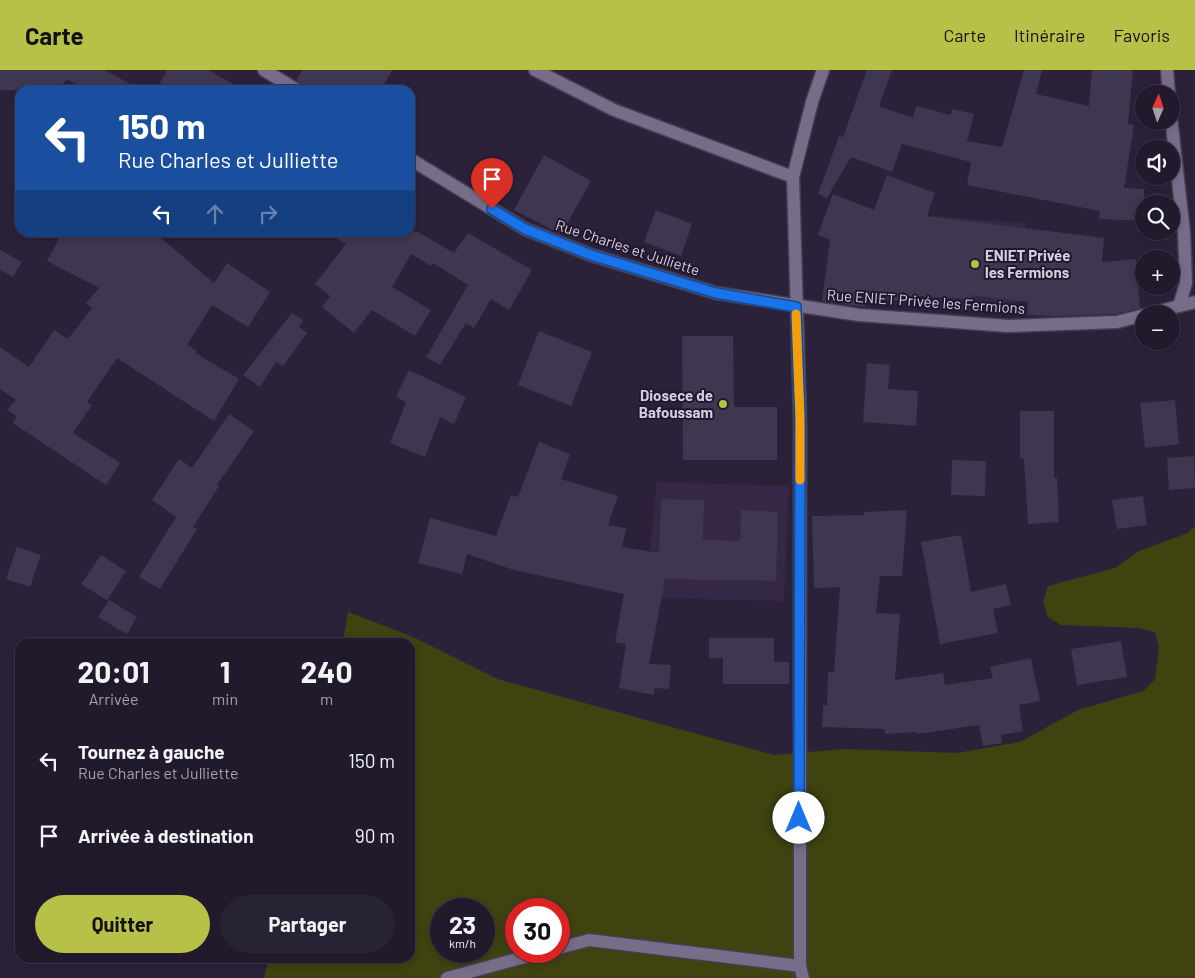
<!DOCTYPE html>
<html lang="fr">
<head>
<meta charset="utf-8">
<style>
  :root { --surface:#201a2c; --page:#282334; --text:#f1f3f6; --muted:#a2a1a9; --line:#3d3848; --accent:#b8c147 }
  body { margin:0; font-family:Barlow,sans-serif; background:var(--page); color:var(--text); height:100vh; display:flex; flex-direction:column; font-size:19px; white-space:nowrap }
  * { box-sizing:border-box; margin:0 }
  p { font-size:16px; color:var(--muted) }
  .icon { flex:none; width:28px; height:28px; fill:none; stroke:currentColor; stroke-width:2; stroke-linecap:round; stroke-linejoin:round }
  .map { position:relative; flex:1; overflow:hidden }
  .drawer { position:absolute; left:15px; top:568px; width:400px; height:325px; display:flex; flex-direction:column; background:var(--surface); border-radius:15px; box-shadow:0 2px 8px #0003,0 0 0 1px var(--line) }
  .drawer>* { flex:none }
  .top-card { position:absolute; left:15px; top:15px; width:400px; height:152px; border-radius:15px; box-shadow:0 2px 8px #0003,0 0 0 1px var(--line); background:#1a4fa0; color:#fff; overflow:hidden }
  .needle { width:32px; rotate:3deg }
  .controls { position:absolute; left:1135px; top:15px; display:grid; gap:10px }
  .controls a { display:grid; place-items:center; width:45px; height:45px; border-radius:50%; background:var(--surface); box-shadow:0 2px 8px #0003,0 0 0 1px var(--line); font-size:25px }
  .speed { position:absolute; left:430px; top:828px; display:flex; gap:10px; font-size:25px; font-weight:700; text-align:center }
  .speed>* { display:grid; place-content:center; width:65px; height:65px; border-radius:50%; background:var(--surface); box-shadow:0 2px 8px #0003,0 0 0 1px var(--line); line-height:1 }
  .speed small { font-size:12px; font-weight:400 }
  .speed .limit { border:8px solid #d22; background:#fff; color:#111 }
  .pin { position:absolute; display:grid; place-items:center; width:42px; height:42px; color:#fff; margin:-51px -21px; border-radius:50% 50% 50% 0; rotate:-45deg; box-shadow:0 0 5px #0007 }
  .pin .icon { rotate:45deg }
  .me { position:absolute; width:55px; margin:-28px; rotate:0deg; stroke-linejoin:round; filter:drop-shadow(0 0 4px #0008) }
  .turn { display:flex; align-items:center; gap:18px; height:105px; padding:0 20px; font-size:22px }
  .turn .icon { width:65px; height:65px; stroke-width:2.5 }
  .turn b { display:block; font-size:35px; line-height:42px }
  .lanes { display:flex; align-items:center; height:48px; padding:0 20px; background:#0003; justify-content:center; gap:25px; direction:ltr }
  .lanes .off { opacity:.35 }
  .eta { display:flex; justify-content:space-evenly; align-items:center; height:85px; text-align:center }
  .eta b { font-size:30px; font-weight:700; line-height:35px }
  .button { display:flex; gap:10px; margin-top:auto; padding:10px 20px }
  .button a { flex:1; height:58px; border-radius:30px; background:var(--accent); color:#111; font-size:20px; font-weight:700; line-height:58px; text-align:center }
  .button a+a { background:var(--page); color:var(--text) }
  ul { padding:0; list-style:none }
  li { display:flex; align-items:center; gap:15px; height:75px; padding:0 20px }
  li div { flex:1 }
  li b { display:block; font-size:19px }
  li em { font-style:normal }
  header { display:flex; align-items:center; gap:30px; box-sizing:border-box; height:70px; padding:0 25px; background:var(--accent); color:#111 }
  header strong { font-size:24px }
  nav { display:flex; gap:28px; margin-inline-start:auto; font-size:18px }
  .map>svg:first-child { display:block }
  .built { fill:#342846 }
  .green { fill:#3f430f; fill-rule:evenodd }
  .building { fill:#3f364f }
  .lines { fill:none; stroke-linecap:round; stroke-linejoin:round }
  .street-casing { stroke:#463e52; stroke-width:15 }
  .street { stroke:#776d89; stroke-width:12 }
  .route-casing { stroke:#114b97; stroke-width:12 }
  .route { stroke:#1a73e8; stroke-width:9 }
  .slow { stroke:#f59e0b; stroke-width:9 }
  .poi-dot { fill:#b8c147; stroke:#21182f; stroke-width:2 }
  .labels { text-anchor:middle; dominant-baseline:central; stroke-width:4; stroke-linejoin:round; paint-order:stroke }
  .street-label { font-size:15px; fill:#d4cfdf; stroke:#21182f }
  .poi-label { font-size:15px; font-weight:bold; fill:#d4cfdf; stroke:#21182f; text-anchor:start }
</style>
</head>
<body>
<header>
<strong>Carte</strong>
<nav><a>Carte</a><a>Itinéraire</a><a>Favoris</a></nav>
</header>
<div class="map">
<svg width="1195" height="908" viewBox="0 0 1195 908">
  <rect width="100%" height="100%" fill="#2b223a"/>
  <path class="built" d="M 935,146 L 1026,153 L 1015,245 L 922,236 Z
    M 657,412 L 789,416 L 784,531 L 645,528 Z"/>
  <path class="green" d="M 1195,456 L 1195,908 L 264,908 L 269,888 L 410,888 L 410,572 L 343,572 L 348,542 L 411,566 L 497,609 L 774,685 L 843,679 L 957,683 L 1020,672 L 1078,640 L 1143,621 L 1155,609 L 1159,577 L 1155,562 L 1139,558 L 1061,555 L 1048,547 L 1043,532 L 1048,516 L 1115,498 L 1139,481 L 1188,463 ZM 441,839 L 484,839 L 484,881 L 441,881 ZM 516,839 L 559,839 L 559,881 L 516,881 Z"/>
  <path class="building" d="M 0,0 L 104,0 L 142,20 L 88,20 L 66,9 L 61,20 L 0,20 Z
    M 167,0 L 208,0 L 244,20 L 156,20 Z
    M 302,0 L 392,0 L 381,20 L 305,20 L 304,16 L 296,10 Z
    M 867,0 L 892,0 L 879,36 L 913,48 L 916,36 L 951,45 L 952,39 L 974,44 L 967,71 L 1002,77 L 1024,0 L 1042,0 L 1036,24 L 1089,36 L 1092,0 L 1133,0 L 1128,54 L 1134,55 L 1124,118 L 1144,119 L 1144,151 L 1099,149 L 1100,141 L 967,115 L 971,92 L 902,74 L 892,102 L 851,87 L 827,128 L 818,124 L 839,66 L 843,67 Z
    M 544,85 L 591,111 L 561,164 L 514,140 Z
    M 887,105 L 935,123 L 927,146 L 1104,168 L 1102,192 L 1136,189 L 1140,238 L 1116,244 L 1054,246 L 1027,245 L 1028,232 L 972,225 L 972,229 L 917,226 L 917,232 L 866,228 L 865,237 L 822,231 L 830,170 L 818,165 L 833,124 L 874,140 Z
    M 656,140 L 692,154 L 681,186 L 644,172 Z
    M 62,162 L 154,162 L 214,213 L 227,193 L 270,222 L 248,257 L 212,235 L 187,275 L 197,281 L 195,283 L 239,309 L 214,351 L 117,288 L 87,332 L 92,335 L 73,363 L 120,393 L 106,415 L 13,353 L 17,347 L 7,340 L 16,330 L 0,319 L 0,277 L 29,297 L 54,260 L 68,269 L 92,238 L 86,233 L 99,218 L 47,191 Z
    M 326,162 L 418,162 L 454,183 L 468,163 L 532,200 L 509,240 L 491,229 L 474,258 L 466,253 L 440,295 L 426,287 L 468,215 L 433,193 L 431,196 L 411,184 L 392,217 L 431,240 L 415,266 L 372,240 L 354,263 L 322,237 L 330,226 L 315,214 L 346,174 Z
    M 0,180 L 22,192 L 13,207 L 0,200 Z
    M 292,243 L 303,250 L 299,257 L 307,263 L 283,296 L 276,292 L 260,317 L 243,305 Z
    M 539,261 L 592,282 L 571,336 L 518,315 Z
    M 682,266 L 733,266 L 734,337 L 777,337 L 777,390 L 683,390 Z
    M 867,293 L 890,295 L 888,319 L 918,321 L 916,356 L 863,352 Z
    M 409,300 L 466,327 L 454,354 L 440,347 L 425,387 L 390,373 L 406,332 L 396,327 Z
    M 1175,330 L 1179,374 L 1145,378 L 1140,333 Z
    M 1020,341 L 1054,341 L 1054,408 L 1057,408 L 1059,452 L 1028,454 L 1024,389 L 1020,389 Z
    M 229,344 L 254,361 L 217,415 L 219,416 L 193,457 L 197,459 L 160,519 L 139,507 L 176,447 L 152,430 L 179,389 L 192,398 Z
    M 539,372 L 570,384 L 561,409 L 618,426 L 608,455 L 626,458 L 622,477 L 659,483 L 661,429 L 704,430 L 703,470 L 740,471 L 741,440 L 778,442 L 776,511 L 665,509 L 649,594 L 671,595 L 669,619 L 655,618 L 654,625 L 619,618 L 626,574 L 615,572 L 624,524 L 514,500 L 467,484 L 462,504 L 418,493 L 430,448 L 496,466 L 511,425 L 518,427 Z
    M 1194,386 L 1195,418 L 1169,420 L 1167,388 Z
    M 952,390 L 986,391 L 985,426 L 951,425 Z
    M 1143,426 L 1147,455 L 1117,459 L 1112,430 Z
    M 907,440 L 902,506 L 880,506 L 876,543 L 900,544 L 895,610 L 943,603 L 945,615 L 993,608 L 990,597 L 1031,588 L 1040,631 L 1019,635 L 1023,661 L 1001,665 L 1002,673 L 983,676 L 979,655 L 917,664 L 916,662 L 885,664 L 885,659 L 822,657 L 823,635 L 827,635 L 828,602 L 834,602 L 840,517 L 814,518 L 812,446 L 865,445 L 864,442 Z
    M 961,465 L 971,522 L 1006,514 L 1011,535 L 993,539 L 998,563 L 940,574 L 921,472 Z
    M 17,477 L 41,485 L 30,517 L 6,509 Z
    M 101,485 L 126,501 L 107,530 L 81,514 Z
    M 109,530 L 137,547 L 127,564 L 98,547 Z
    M 709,568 L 774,568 L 774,592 L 789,592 L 789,614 L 723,614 L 723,588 L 709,588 Z
    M 1121,571 L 1127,607 L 1077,615 L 1071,579 Z"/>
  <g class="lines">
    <defs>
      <path id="street" d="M 264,0 L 297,20
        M 535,0 L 614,40 L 793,107
        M 1167,0 L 1169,24
        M 410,89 L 525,159 L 591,185 L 716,223 L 859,245 L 1008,256 L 1117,252 L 1144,245
        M 1179,236 L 1195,232
        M 1149,244 L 1179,236 L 1186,213 L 1184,163 L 1171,47
        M 559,878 L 589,870 L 800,896
        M 447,908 L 547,881
        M 803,908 L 800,896 L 800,348 L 793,107 L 812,32 L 823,0"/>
    </defs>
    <use href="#street" class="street-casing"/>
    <use href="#street" class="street"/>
  </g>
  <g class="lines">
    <defs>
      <path id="route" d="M 492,139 L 525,159 L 591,185 L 716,223 L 796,237 L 800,348 L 799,748"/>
    </defs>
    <use href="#route" class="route-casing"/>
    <use href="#route" class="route"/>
    <path class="slow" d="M 796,244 L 800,348 L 800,410"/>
  </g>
  <g class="poi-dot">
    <circle cx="975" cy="194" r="5"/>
    <circle cx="723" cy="334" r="5"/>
  </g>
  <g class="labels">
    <g class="street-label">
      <text transform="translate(628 177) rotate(18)">Rue Charles et Julliette</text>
      <text transform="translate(926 231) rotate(4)">Rue ENIET Privée les Fermions</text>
    </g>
    <g class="poi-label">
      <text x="985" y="185">ENIET Privée<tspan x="985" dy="17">les Fermions</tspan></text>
      <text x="713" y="325" text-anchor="end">Diosece de<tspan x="713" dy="17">Bafoussam</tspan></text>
    </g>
  </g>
</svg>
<div class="controls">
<a><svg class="needle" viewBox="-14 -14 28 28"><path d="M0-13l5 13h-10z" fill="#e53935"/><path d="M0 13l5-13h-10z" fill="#a2a1a9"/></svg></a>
<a><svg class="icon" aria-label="sound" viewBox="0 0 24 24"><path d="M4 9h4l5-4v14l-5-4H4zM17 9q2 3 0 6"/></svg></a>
<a><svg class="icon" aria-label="search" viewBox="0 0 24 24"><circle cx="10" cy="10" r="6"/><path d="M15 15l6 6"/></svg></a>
<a>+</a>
<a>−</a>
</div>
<div class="speed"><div>23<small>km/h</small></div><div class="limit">30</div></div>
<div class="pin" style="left:492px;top:139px;background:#d93025"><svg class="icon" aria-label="arrive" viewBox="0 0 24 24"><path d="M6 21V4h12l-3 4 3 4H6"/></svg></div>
<svg class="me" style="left:799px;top:748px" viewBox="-20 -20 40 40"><circle r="19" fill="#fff"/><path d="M0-13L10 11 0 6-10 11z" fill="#1a73e8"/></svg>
<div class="top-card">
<div class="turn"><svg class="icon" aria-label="left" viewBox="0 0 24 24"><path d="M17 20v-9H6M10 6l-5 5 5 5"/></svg><div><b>150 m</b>Rue Charles et Julliette</div></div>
<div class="lanes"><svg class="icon" aria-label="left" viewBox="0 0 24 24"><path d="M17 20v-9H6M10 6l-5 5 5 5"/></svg><svg class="icon off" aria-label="ahead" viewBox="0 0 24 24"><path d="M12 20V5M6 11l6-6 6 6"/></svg><svg class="icon off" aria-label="right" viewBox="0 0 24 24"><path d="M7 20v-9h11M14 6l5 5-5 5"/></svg></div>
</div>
<section class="drawer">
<div class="eta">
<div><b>20:01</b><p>Arrivée</p></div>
<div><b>1</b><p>min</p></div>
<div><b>240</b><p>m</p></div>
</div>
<ul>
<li><svg class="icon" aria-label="left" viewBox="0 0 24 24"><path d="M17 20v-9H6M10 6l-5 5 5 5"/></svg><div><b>Tournez à gauche</b><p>Rue Charles et Julliette</p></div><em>150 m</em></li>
<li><svg class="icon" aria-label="arrive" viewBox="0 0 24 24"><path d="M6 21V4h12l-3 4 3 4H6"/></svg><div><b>Arrivée à destination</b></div><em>90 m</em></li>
</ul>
<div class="button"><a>Quitter</a><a>Partager</a></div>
</section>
</div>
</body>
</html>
